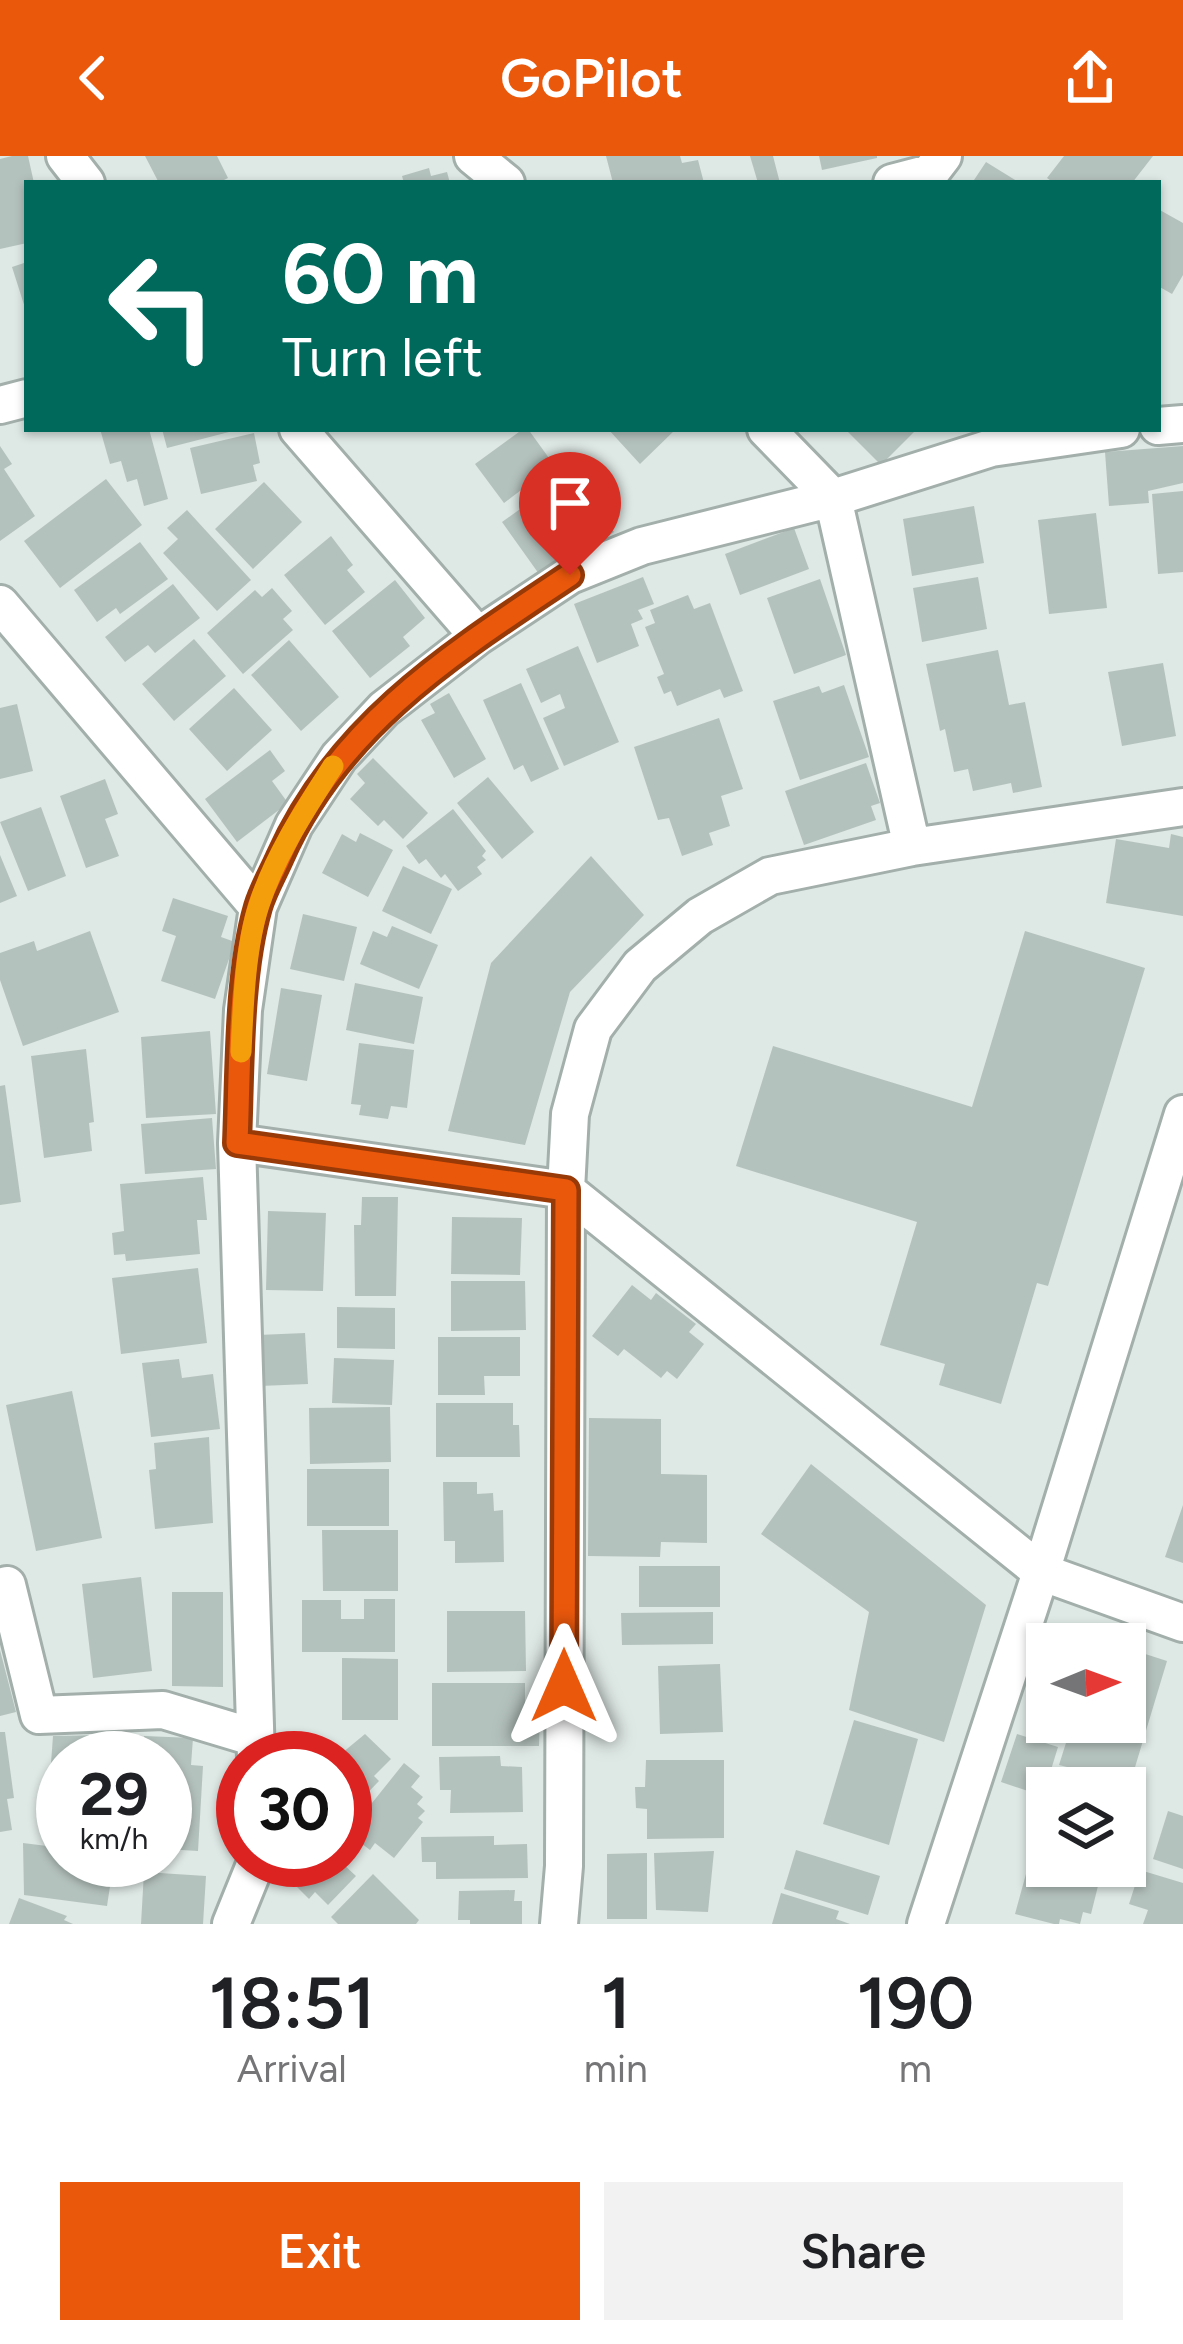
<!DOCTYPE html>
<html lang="en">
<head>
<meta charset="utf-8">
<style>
  :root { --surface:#fff; --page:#f2f2f2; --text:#202124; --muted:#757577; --accent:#ea580c }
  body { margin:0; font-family:Figtree,sans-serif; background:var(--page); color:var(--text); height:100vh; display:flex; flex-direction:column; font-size:45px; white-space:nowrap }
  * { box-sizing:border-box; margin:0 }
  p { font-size:39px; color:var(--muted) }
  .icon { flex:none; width:66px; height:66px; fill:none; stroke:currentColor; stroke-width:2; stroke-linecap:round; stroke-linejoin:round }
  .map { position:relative; height:1768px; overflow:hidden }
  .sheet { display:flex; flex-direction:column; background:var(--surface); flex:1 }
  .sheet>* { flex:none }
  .guide { position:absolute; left:24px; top:24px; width:1137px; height:252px; border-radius:0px; box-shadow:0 3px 9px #0004; background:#00695c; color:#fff; overflow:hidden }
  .needle { width:78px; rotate:89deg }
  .controls { position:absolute; left:1026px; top:1467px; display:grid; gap:24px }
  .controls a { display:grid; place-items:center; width:120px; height:120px; border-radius:0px; background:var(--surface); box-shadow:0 3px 9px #0004; font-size:60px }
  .speed { position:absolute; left:36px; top:1575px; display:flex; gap:24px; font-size:60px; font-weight:700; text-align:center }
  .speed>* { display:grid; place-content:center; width:156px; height:156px; border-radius:50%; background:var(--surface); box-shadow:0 3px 9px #0004; line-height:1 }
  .speed small { font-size:30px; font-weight:400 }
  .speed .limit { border:18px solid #d22; background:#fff; color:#111 }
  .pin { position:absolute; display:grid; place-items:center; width:102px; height:102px; color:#fff; margin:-123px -51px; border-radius:50% 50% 50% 0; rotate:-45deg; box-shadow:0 0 12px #0007 }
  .pin .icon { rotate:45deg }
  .me { position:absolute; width:132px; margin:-66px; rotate:0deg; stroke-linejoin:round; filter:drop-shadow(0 0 9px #0008) }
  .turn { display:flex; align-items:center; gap:42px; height:252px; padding:0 60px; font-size:54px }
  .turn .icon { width:156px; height:156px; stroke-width:2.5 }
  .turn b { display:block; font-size:84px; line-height:102px }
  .eta { display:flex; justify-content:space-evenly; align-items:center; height:204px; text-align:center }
  .eta b { font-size:72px; font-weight:600; line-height:84px }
  .button { display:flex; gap:24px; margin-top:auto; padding:24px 60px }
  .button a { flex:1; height:138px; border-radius:0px; background:var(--accent); color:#fff; font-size:48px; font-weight:600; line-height:138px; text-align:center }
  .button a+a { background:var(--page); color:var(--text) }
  header { display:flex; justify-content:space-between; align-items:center; height:156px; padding:0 60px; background:var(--accent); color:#fff; font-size:54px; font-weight:600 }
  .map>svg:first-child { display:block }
  .building { fill:#b4c2bd }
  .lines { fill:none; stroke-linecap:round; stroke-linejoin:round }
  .minor-casing { stroke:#a2afab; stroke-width:42 }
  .minor { stroke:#fff; stroke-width:36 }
  .route-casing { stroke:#983908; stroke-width:30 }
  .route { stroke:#ea580c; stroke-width:21 }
  .slow { stroke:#f59e0b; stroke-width:21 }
</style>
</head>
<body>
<header><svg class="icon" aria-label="back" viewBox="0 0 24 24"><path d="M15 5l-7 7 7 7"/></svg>GoPilot<svg class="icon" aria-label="share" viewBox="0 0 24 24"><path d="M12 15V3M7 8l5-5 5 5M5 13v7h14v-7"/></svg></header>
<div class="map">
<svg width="1183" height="1768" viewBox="0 0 1183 1768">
  <rect width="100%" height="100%" fill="#dee8e4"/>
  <path class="building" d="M 12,0 L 28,0 L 34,27 L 27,27 L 27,87 L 0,93 L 0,3 Z
    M 145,0 L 217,0 L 228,22 L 218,27 L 159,27 Z
    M 606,0 L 680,0 L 682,7 L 698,4 L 704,27 L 613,27 Z
    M 750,0 L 773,0 L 780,27 L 758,27 Z
    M 819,0 L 877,0 L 877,2 L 822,14 Z
    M 1064,0 L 1153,0 L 1132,27 L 1054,27 L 1047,22 Z
    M 986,6 L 1020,27 L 972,27 Z
    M 429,12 L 431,20 L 447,16 L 450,27 L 404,27 L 402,20 Z
    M 1158,53 L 1183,67 L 1183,119 L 1172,138 L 1158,130 Z
    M 27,106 L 27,155 L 26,155 L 12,111 Z
    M 100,273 L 149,273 L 168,343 L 144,350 L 137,323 L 127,326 L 121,305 L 110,308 Z
    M 162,273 L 233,273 L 233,275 L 167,292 Z
    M 523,273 L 528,273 L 554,309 L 504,347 L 475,308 Z
    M 608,273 L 676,273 L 640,308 Z
    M 845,273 L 917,273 L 881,309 Z
    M 254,277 L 260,307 L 253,309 L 257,325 L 201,338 L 190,292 Z
    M 0,290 L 12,308 L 4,313 L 35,360 L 0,385 Z
    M 1183,290 L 1183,327 L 1148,335 L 1149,347 L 1109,350 L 1105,296 Z
    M 572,316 L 614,376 L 544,425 L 502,366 Z
    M 106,323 L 142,369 L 60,432 L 24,385 Z
    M 264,326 L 302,366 L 253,413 L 215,373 Z
    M 1183,335 L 1183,416 L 1158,418 L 1152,338 Z
    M 974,350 L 984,407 L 912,420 L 903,363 Z
    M 187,354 L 251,424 L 217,455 L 163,397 L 178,383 L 167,372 Z
    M 1096,357 L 1107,452 L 1049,458 L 1038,364 Z
    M 794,372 L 809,413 L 740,439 L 725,398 Z
    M 331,380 L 353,409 L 347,414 L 365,436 L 325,469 L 284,419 Z
    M 140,386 L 168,423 L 120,458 L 116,452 L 97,466 L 74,434 Z
    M 643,421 L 654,448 L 638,454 L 643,463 L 631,468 L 639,490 L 597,507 L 574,448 Z
    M 978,421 L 987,473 L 922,486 L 913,432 Z
    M 820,423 L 846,499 L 794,518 L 767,442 Z
    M 395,424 L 425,462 L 403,481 L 410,490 L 370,522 L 332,475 Z
    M 173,428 L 200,462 L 155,497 L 148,489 L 125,506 L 105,481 Z
    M 272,432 L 292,455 L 283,463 L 293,474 L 243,518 L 207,477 L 255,434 L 262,441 Z
    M 688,439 L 694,453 L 710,447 L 743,535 L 724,542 L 720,533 L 677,550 L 671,535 L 664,538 L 657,521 L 664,518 L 645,471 L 655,467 L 650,454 Z
    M 194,483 L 226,520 L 174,565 L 142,528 Z
    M 289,484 L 339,541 L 301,575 L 251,519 Z
    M 578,490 L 619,586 L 564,610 L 543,562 L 565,552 L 560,538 L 541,547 L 526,513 Z
    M 998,494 L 1009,549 L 1025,546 L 1042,631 L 1013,637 L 1011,627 L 973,635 L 968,613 L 954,616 L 945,573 L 940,575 L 926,508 Z
    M 1163,507 L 1176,580 L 1122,590 L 1108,516 Z
    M 521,527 L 559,613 L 531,626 L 523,609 L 514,614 L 483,544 Z
    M 844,529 L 869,601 L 800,624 L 773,545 L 819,530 L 822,537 Z
    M 234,532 L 272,574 L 227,615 L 189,573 Z
    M 449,537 L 486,603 L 454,622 L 421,564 L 435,557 L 430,548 Z
    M 17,548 L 33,615 L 0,623 L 0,552 Z
    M 719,562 L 743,633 L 721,640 L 730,670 L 709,677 L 713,689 L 682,700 L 669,662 L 658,664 L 634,591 Z
    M 270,594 L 285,615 L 272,625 L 288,647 L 237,686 L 205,643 Z
    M 373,602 L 428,657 L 403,683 L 384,664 L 378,670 L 350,643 L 365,627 L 357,618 Z
    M 866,607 L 880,647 L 871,650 L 876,664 L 804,689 L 785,635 Z
    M 488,621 L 534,676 L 502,703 L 457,647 Z
    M 105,623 L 118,658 L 105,663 L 119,700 L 86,712 L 60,640 Z
    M 41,651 L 66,720 L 28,735 L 0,666 Z
    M 453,653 L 486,695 L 482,700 L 486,704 L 477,711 L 482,718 L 458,735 L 445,718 L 441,722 L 426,703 L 419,708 L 406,690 Z
    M 360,677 L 393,694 L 368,741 L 322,717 L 342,678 L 356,686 Z
    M 1171,678 L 1183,681 L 1183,760 L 1106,747 L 1116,683 L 1169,692 Z
    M 0,699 L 17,740 L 0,747 Z
    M 591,700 L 644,759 L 570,836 L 525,989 L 448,975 L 491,807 Z
    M 403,710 L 452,733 L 431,778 L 382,755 Z
    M 173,742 L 228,760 L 221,781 L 235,786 L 215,843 L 161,825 L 176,780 L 162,775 Z
    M 303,758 L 357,771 L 344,825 L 290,813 Z
    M 392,770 L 438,789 L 419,833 L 360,808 L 373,775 L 387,781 Z
    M 90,775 L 119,856 L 23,890 L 0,824 L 0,797 L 34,785 L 37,795 Z
    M 1025,775 L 1145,812 L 1048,1130 L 1037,1127 L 1001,1248 L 939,1229 L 945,1208 L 880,1189 L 917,1066 L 736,1010 L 773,890 L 972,951 Z
    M 355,827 L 423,841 L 414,888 L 346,874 Z
    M 281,832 L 322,839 L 307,925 L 267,918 Z
    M 210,875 L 216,958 L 146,962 L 141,881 Z
    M 359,887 L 414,894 L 407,952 L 391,950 L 388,963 L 359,959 L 361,949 L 351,948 Z
    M 86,893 L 94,966 L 89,967 L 92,995 L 44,1002 L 31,900 Z
    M 5,929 L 21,1046 L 0,1049 L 0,930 Z
    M 212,962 L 216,1013 L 145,1018 L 141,968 Z
    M 203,1021 L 207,1064 L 197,1064 L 200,1098 L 126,1105 L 125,1098 L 114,1099 L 112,1077 L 124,1075 L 120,1028 Z
    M 362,1041 L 398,1041 L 396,1140 L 355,1140 L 354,1069 L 361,1069 Z
    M 268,1055 L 326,1057 L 323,1135 L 266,1134 Z
    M 452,1061 L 522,1062 L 520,1119 L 451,1118 Z
    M 198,1112 L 207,1187 L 121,1198 L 112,1122 Z
    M 451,1125 L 525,1125 L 526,1174 L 451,1175 Z
    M 632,1129 L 651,1144 L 656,1137 L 696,1168 L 689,1176 L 704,1188 L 677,1223 L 667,1215 L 661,1222 L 624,1193 L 618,1200 L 592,1180 Z
    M 337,1151 L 395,1152 L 395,1193 L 337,1192 Z
    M 305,1177 L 308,1228 L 260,1230 L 258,1179 Z
    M 438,1181 L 520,1181 L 520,1220 L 484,1220 L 485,1239 L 438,1239 Z
    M 334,1202 L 394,1204 L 392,1249 L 332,1247 Z
    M 179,1203 L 182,1222 L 213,1218 L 220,1273 L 151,1281 L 142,1207 Z
    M 72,1235 L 102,1382 L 36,1395 L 6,1249 Z
    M 436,1247 L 513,1247 L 513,1269 L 519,1269 L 520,1301 L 436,1301 Z
    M 390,1251 L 391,1306 L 310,1308 L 309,1252 Z
    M 589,1262 L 661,1263 L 661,1318 L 707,1319 L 707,1387 L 661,1386 L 660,1401 L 588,1400 Z
    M 209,1281 L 213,1367 L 155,1373 L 149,1314 L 156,1313 L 154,1287 Z
    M 811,1308 L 986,1449 L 944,1586 L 849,1554 L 869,1456 L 761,1378 Z
    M 307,1313 L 389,1313 L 389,1370 L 307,1370 Z
    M 443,1326 L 477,1326 L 477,1338 L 493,1337 L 494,1355 L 503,1354 L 504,1406 L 455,1407 L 455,1385 L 444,1385 Z
    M 1183,1349 L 1183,1407 L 1165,1401 Z
    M 322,1374 L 398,1374 L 398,1435 L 323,1435 Z
    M 639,1410 L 720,1410 L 720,1451 L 639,1451 Z
    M 141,1421 L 152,1515 L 93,1522 L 82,1428 Z
    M 172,1436 L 223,1436 L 223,1531 L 172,1530 Z
    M 364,1443 L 395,1443 L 395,1496 L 302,1496 L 302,1444 L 341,1444 L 341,1463 L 364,1463 Z
    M 447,1455 L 525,1455 L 526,1515 L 447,1516 Z
    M 713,1456 L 713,1488 L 622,1489 L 621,1457 Z
    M 1096,1468 L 1143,1483 L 1139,1496 L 1167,1505 L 1126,1641 L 1125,1632 L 1086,1632 L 1089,1624 L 1069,1618 L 1071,1612 L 1059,1609 L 1071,1571 L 1059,1566 L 1125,1566 L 1125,1488 L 1090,1488 Z
    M 0,1494 L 16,1556 L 0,1560 Z
    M 342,1502 L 398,1503 L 398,1564 L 342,1564 Z
    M 720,1508 L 723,1576 L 660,1578 L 658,1510 Z
    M 432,1527 L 525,1527 L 525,1560 L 540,1559 L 539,1590 L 432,1590 Z
    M 854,1564 L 918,1583 L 889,1689 L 823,1668 Z
    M 0,1576 L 5,1576 L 14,1642 L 7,1643 L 12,1674 L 0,1676 Z
    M 365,1578 L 391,1603 L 374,1620 L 379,1625 L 345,1660 L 345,1602 L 336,1602 Z
    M 1017,1578 L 1058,1591 L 1043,1640 L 1001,1626 Z
    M 106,1579 L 104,1602 L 63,1602 L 63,1678 L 46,1676 L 53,1580 Z
    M 144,1580 L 193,1582 L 191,1609 L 203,1610 L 198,1695 L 165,1693 L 165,1602 L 143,1602 Z
    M 500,1600 L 501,1610 L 522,1611 L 523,1656 L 450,1657 L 451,1634 L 440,1634 L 439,1601 Z
    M 646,1604 L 724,1604 L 724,1682 L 647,1683 L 647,1653 L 636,1652 L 635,1631 L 645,1631 Z
    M 404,1607 L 420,1620 L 411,1631 L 423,1641 L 417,1648 L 425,1655 L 418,1662 L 423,1666 L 394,1702 L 375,1687 L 370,1694 L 348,1677 Z
    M 1047,1643 L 1047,1703 L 1030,1698 Z
    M 1168,1655 L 1183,1660 L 1183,1713 L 1153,1703 Z
    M 494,1680 L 494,1689 L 527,1688 L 528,1722 L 436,1723 L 436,1706 L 422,1706 L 421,1681 Z
    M 23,1687 L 63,1692 L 63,1704 L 114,1704 L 107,1750 L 24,1739 Z
    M 796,1694 L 880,1720 L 868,1759 L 784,1733 Z
    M 714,1695 L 708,1756 L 656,1754 L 654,1697 Z
    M 647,1697 L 647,1763 L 607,1763 L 607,1698 Z
    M 305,1704 L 348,1704 L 343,1708 L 356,1720 L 328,1749 L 315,1736 L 309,1743 L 288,1722 Z
    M 1029,1707 L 1099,1726 L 1091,1758 L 1083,1756 L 1080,1768 L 1060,1763 L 1059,1768 L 1054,1768 L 1015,1758 Z
    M 1140,1714 L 1183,1727 L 1183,1768 L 1143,1768 L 1148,1754 L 1129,1748 Z
    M 144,1716 L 206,1720 L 203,1768 L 141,1768 Z
    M 373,1718 L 419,1764 L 416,1768 L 338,1768 L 331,1761 Z
    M 515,1734 L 514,1745 L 522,1745 L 522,1768 L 470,1768 L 470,1764 L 458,1764 L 459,1735 Z
    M 781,1737 L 839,1755 L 836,1763 L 850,1768 L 772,1768 Z
    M 19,1742 L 67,1760 L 64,1764 L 73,1768 L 9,1768 Z"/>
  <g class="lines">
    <defs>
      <path id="minor" d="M 65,0 L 86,27
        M 473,0 L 506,27
        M 892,27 L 930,17 L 943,0
        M 0,249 L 27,242
        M 1158,270 L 1183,268
        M 298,273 L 478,480
        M 766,273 L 833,342 L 912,691
        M 0,448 L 258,751
        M 237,987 L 566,1034 L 1041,1416 L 1183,1467
        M 0,1431 L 7,1429 L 39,1559 L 163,1554 L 256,1582
        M 256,1602 L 237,987 L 243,854 L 258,751 L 294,669 L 339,601 L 384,553 L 478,480 L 570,419 L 642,390 L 833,342 L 991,292 L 1121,273
        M 231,1768 L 257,1704
        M 559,1768 L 564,1710 L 566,1034 L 570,958 L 593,873 L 640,810 L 700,760 L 770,720 L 912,691 L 1183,651
        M 926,1768 L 1041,1416 L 1183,958"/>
    </defs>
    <use href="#minor" class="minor-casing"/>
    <use href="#minor" class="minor"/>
  </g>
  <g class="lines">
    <defs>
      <path id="route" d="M 564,1530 L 566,1034 L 237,987 C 240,915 238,820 258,751 C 263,734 273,717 280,701 C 339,568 453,497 570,419"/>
    </defs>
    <use href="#route" class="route-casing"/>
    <use href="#route" class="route"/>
    <path class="slow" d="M 241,896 C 243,851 245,791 259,749 C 275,699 305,654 333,610"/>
  </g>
</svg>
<div class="controls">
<a><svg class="needle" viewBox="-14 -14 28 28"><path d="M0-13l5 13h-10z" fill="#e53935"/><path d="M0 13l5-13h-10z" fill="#757577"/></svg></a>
<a><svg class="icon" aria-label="layers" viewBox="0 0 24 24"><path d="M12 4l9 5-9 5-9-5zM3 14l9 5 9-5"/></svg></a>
</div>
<div class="speed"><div>29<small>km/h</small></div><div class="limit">30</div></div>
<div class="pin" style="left:570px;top:419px;background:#d93025"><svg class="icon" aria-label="arrive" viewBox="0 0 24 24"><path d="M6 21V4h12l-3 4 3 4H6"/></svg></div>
<svg class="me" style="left:564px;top:1530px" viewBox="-20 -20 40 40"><path d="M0-17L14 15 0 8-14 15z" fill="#ea580c" stroke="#fff" stroke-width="4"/></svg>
<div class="guide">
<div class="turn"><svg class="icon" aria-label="left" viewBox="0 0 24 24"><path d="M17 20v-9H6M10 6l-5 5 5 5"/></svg><div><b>60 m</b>Turn left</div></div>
</div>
</div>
<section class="sheet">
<div class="eta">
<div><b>18:51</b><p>Arrival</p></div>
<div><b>1</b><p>min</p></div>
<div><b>190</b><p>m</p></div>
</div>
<div class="button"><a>Exit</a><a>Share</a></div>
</section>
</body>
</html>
